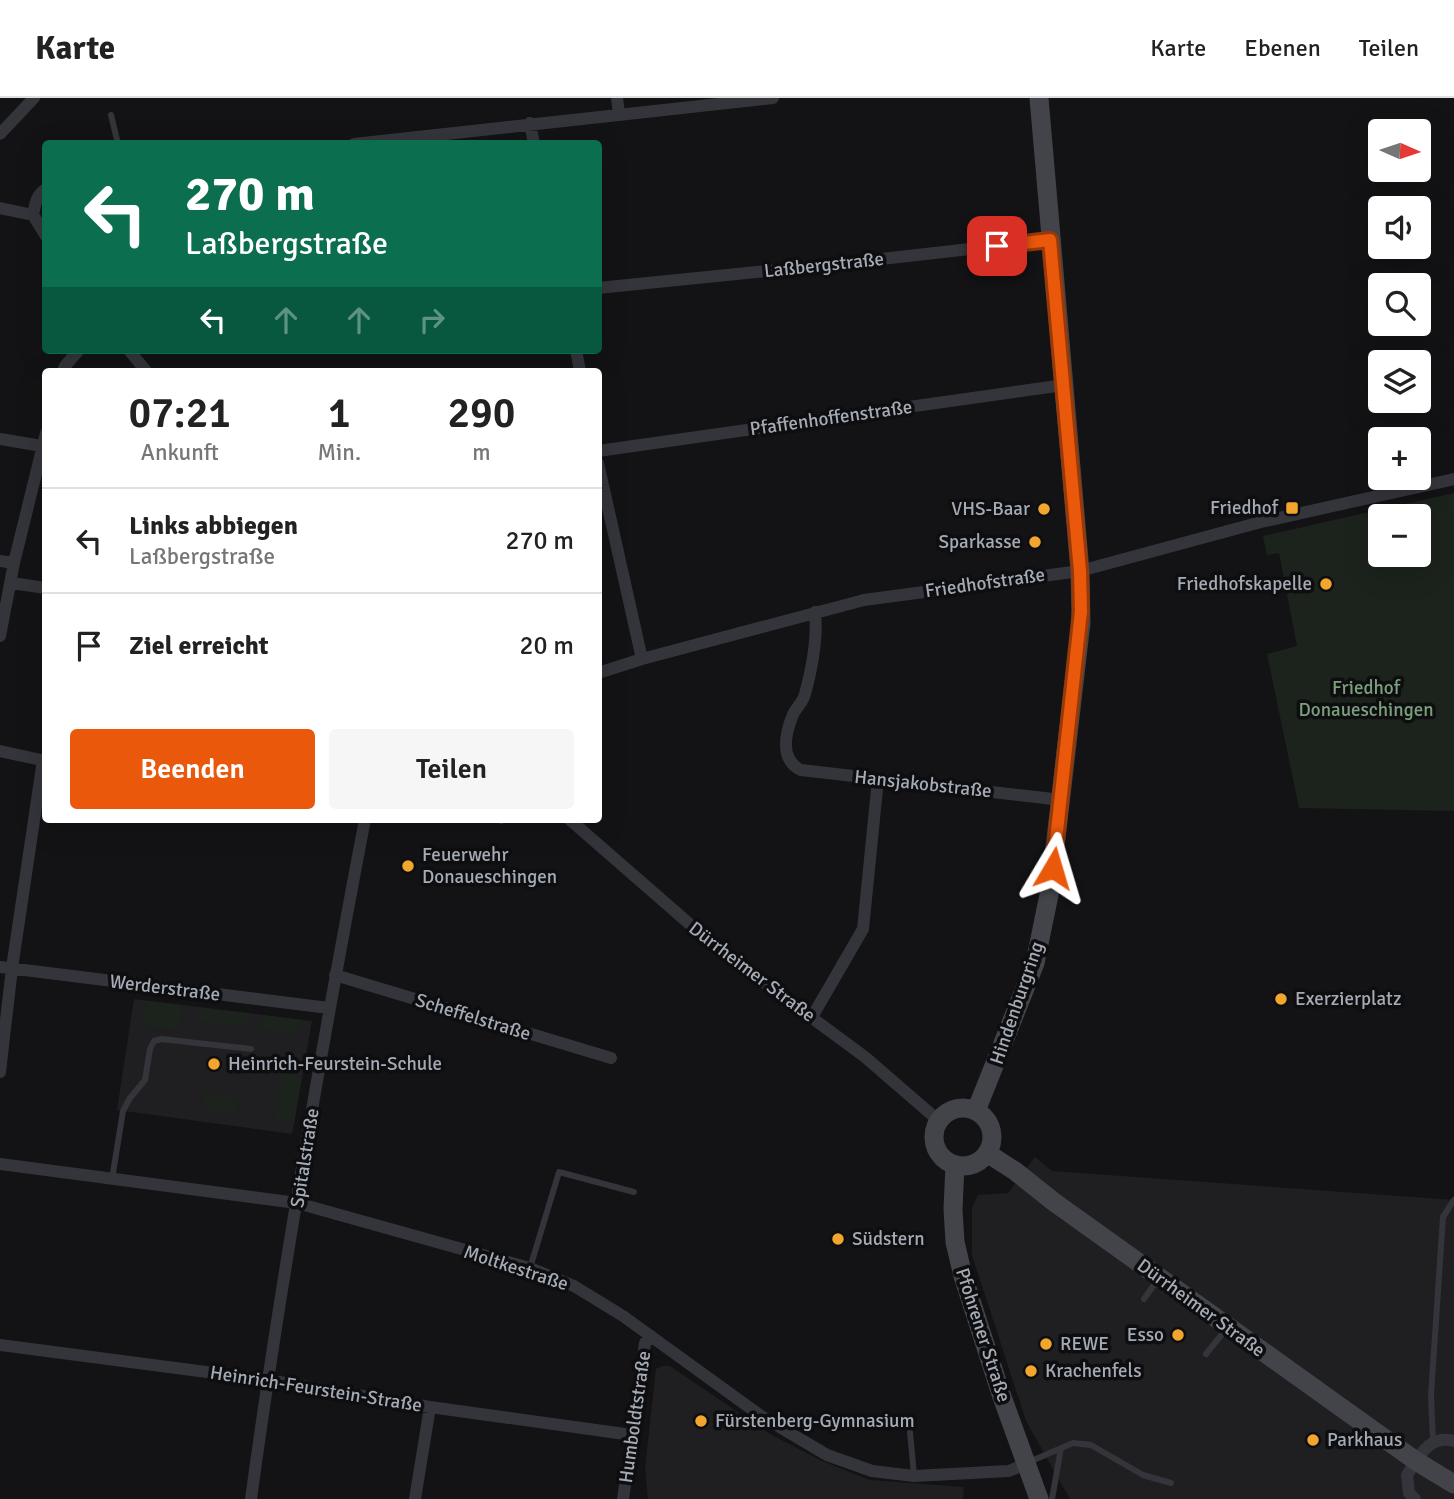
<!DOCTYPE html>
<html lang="de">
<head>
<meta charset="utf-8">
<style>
  :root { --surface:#fff; --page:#f6f6f6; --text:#222; --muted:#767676; --line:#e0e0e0; --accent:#ea580c }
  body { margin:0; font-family:Signika,sans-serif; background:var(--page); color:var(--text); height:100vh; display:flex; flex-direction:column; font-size:26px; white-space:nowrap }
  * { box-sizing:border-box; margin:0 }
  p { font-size:23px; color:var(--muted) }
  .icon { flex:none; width:38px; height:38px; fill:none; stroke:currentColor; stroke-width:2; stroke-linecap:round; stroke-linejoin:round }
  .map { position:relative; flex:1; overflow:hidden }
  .side { position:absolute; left:42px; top:270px; width:560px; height:455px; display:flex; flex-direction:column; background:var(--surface); border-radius:7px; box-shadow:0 7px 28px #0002 }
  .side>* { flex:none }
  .guide { position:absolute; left:42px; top:42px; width:560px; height:214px; border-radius:7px; box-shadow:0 7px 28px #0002; background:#0b6e4f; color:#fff; overflow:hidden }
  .needle { width:46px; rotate:93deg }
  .fabs { position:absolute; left:1368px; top:21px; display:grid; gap:14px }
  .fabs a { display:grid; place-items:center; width:63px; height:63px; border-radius:7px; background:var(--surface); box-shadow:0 7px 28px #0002; font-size:35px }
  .pin { position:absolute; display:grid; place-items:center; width:60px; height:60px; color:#fff; margin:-30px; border-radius:14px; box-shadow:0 4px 10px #0006 }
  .me { position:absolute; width:77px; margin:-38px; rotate:7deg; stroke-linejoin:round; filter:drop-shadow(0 0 5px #0008) }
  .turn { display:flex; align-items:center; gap:24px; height:147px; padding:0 28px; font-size:32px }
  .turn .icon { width:91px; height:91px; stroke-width:2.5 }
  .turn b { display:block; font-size:49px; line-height:60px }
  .lanes { display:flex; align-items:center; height:66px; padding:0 28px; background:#0003; justify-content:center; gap:35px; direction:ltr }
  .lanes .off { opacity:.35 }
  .eta { display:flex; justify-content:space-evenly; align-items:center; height:119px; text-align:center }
  .eta b { font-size:42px; font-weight:600; line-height:49px }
  .cta { display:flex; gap:14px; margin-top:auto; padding:14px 28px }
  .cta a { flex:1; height:80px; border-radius:7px; background:var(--accent); color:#fff; font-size:28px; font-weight:600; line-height:80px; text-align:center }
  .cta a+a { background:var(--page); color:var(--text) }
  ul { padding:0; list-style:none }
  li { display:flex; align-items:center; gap:21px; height:105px; padding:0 28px; border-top:2px solid var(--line) }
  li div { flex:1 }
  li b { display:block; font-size:26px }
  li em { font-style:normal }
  header { display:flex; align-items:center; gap:42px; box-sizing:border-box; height:98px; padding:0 35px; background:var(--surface); border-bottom:2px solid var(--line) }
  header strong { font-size:33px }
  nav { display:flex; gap:38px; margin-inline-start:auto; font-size:24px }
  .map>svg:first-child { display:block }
  .built { fill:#1f1f22 }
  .green { fill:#1b231c; fill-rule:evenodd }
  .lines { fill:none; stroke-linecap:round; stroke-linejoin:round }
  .service { stroke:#34353a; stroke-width:6 }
  .minor { stroke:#34353a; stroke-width:12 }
  .secondary { stroke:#42444a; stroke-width:19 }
  .route-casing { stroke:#983908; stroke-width:18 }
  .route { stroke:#ea580c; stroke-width:12 }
  .poi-dot { fill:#f3a62d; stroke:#0e0e10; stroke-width:2.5 }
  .labels { text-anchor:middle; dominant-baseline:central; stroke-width:7; stroke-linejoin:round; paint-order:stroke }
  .street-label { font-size:19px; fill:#a5abb5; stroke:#0e0e10 }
  .poi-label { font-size:19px; fill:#a5abb5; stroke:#0e0e10; text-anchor:start }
  .park-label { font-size:19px; fill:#7ba17c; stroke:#0e0e10 }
</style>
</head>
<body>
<header>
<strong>Karte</strong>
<nav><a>Karte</a><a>Ebenen</a><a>Teilen</a></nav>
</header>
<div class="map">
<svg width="1454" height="1401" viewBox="0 0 1454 1401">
  <rect width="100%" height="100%" fill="#131315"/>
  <path class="built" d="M 134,901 L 312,923 L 292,1036 L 117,1012 Z
    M 1035,1059 L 1052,1073 L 1454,1102 L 1454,1401 L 1070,1401 L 1026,1323 L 972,1157 L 972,1110 L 978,1097 L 1008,1095 Z
    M 662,1268 L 670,1268 L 770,1336 L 822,1363 L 870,1382 L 964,1389 L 963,1401 L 648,1401 L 645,1369 L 656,1271 Z"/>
  <path class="green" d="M 1454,395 L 1454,713 L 1299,710 L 1267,556 L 1297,548 L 1279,455 L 1267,457 L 1263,438 ZM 1381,418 L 1419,418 L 1419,457 L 1381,457 Z
    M 147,903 L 182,907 L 178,932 L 143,928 Z
    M 200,910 L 248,915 L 247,930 L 198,923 Z
    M 262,917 L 302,922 L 300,931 L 297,931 L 296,936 L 260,931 Z
    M 281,975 L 302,979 L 294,1026 L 276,1023 Z
    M 204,996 L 238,1000 L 236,1017 L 202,1012 Z"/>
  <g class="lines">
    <path class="service" d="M 111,17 L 118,46
      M 495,721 L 501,723 L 506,721
      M 112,1081 L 123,1013 L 130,1000 L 145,982 L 150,951 L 154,943 L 161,941 L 251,951
      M 530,1170 L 559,1074 L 634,1094
      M 1144,1201 L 1158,1181
      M 1206,1256 L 1227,1230
      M 910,1334 L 914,1377
      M 1433,1343 L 1431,1297 L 1443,1119 L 1454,1102
      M 1029,1364 L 1073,1345 L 1091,1347 L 1143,1377 L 1171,1385
      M 1052,1401 L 1061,1350"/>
    <path class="minor" d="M 617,0 L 619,16
      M 530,25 L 534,46
      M 0,36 L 34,0
      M 354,46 L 773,0
      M 0,110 L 33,117
      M 33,117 C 35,107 36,97 46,91
      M 33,117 L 46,138
      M 598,190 L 837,166 L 1050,142
      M 129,252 L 146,273
      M 576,252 L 580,273
      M 63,273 L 65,268 L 79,252
      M 0,341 L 42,348
      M 598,353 L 1064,287
      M 598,365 L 642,561
      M 0,463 L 14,465
      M 11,485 L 46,490
      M 815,514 C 818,541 812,570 805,596 C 803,605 795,610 792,619 C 785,637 780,662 801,672 L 1062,702
      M 0,538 L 14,465 L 46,335
      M 598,575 L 642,561 L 864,502 L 1080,473 L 1261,424 L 1454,381
      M 0,653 L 46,663
      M 569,721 L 716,849 L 865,959 L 939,1023
      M 0,869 L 329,910
      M 335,877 L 611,960
      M 812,919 L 863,831 L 878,681
      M 0,974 L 12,870 L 43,662
      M 0,1066 L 297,1105 L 530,1170 L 574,1188 L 623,1218 L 761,1318 L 827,1357 L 872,1373 L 914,1378 L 1009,1373 L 1026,1366
      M 0,1247 L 267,1282 L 430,1309 L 632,1337
      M 251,1401 C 282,1173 322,947 365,721
      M 415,1401 L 430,1309
      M 623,1401 L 645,1245 L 651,1238
      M 1415,1401 L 1409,1395 L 1407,1377 C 1419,1359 1429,1336 1454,1343"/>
    <path class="secondary" d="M934 1039a29 29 0 1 1 58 0a29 29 0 1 1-58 0Z
      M 976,1013 L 1035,865 L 1050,792 L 1081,525 L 1080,473 L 1039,0
      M 987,1055 L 1015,1073 L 1054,1104 L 1416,1363 L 1454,1386
      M 955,1067 L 953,1111 L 955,1144 L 963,1178 L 1001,1296 L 1039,1401"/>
  </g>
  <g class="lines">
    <defs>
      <path id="route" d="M 997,148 L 1050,142 L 1080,473 L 1081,513 L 1053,770"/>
    </defs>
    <use href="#route" class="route-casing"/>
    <use href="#route" class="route"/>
  </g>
  <g class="poi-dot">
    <rect x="1285" y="403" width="14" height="14" rx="3.5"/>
    <circle cx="1044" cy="411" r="7"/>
    <circle cx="1035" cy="444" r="7"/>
    <circle cx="1326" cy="486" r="7"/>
    <circle cx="408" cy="768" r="7"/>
    <circle cx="1281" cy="901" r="7"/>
    <circle cx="214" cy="966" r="7"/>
    <circle cx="838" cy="1141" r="7"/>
    <circle cx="1178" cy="1237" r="7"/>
    <circle cx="1046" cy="1246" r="7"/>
    <circle cx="1031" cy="1273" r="7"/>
    <circle cx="701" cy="1323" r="7"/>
    <circle cx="1313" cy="1342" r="7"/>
  </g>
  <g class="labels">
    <g class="street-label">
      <text transform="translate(824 167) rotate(-6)">Laßbergstraße</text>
      <text transform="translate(831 320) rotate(-8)">Pfaffenhoffenstraße</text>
      <text transform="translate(985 485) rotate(-8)">Friedhofstraße</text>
      <text transform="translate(923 686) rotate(6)">Hansjakobstraße</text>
      <text transform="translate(752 874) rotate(37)">Dürrheimer Straße</text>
      <text transform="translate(165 890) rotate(7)">Werderstraße</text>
      <text transform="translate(1017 905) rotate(-71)">Hindenburgring</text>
      <text transform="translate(473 919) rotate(17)">Scheffelstraße</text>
      <text transform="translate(305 1060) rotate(-81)">Spitalstraße</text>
      <text transform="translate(516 1170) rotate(18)">Moltkestraße</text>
      <text transform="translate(1201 1210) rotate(36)">Dürrheimer Straße</text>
      <text transform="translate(983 1237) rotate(72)">Pfohrener Straße</text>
      <text transform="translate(316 1291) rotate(9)">Heinrich-Feurstein-Straße</text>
      <text transform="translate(635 1319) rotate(-82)">Humboldtstraße</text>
    </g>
    <g class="poi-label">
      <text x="1278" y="410" text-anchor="end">Friedhof</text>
      <text x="1030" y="411" text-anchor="end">VHS-Baar</text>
      <text x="1021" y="444" text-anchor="end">Sparkasse</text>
      <text x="1312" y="486" text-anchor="end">Friedhofskapelle</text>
      <text x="422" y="757">Feuerwehr<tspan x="422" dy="22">Donaueschingen</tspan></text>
      <text x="1295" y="901">Exerzierplatz</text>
      <text x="228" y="966">Heinrich-Feurstein-Schule</text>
      <text x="852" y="1141">Südstern</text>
      <text x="1164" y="1237" text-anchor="end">Esso</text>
      <text x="1060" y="1246">REWE</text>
      <text x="1045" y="1273">Krachenfels</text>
      <text x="715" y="1323">Fürstenberg-Gymnasium</text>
      <text x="1327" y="1342">Parkhaus</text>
    </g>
    <g class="park-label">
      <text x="1366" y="590">Friedhof<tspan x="1366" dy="22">Donaueschingen</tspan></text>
    </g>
  </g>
</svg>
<div class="fabs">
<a><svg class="needle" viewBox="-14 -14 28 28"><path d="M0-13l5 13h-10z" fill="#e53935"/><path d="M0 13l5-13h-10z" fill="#767676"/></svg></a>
<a><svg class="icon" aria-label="sound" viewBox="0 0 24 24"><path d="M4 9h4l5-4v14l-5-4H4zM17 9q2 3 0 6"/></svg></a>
<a><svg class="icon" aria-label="search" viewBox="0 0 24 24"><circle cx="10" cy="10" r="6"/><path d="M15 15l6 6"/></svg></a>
<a><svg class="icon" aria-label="layers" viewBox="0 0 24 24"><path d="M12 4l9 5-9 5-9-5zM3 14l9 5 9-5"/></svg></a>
<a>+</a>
<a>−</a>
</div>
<div class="pin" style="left:997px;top:148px;background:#d93025"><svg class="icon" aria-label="arrive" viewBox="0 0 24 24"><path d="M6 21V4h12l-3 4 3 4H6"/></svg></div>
<svg class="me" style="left:1053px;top:770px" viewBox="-20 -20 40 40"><path d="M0-17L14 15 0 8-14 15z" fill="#ea580c" stroke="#fff" stroke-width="4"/></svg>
<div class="guide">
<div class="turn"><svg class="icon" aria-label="left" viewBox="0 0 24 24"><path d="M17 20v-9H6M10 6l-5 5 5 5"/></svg><div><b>270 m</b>Laßbergstraße</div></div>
<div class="lanes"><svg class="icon" aria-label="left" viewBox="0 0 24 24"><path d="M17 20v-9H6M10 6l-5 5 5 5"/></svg><svg class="icon off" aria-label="ahead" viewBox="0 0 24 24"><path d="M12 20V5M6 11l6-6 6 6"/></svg><svg class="icon off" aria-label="ahead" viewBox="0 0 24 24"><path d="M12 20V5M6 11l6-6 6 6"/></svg><svg class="icon off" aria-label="right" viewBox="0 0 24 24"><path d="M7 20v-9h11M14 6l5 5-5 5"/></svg></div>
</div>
<section class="side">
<div class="eta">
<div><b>07:21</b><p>Ankunft</p></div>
<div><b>1</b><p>Min.</p></div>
<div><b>290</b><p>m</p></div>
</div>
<ul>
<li><svg class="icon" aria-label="left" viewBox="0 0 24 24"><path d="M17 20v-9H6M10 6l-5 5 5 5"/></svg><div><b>Links abbiegen</b><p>Laßbergstraße</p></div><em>270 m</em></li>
<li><svg class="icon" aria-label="arrive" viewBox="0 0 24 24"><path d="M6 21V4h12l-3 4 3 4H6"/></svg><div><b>Ziel erreicht</b></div><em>20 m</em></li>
</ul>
<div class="cta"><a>Beenden</a><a>Teilen</a></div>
</section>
</div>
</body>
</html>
